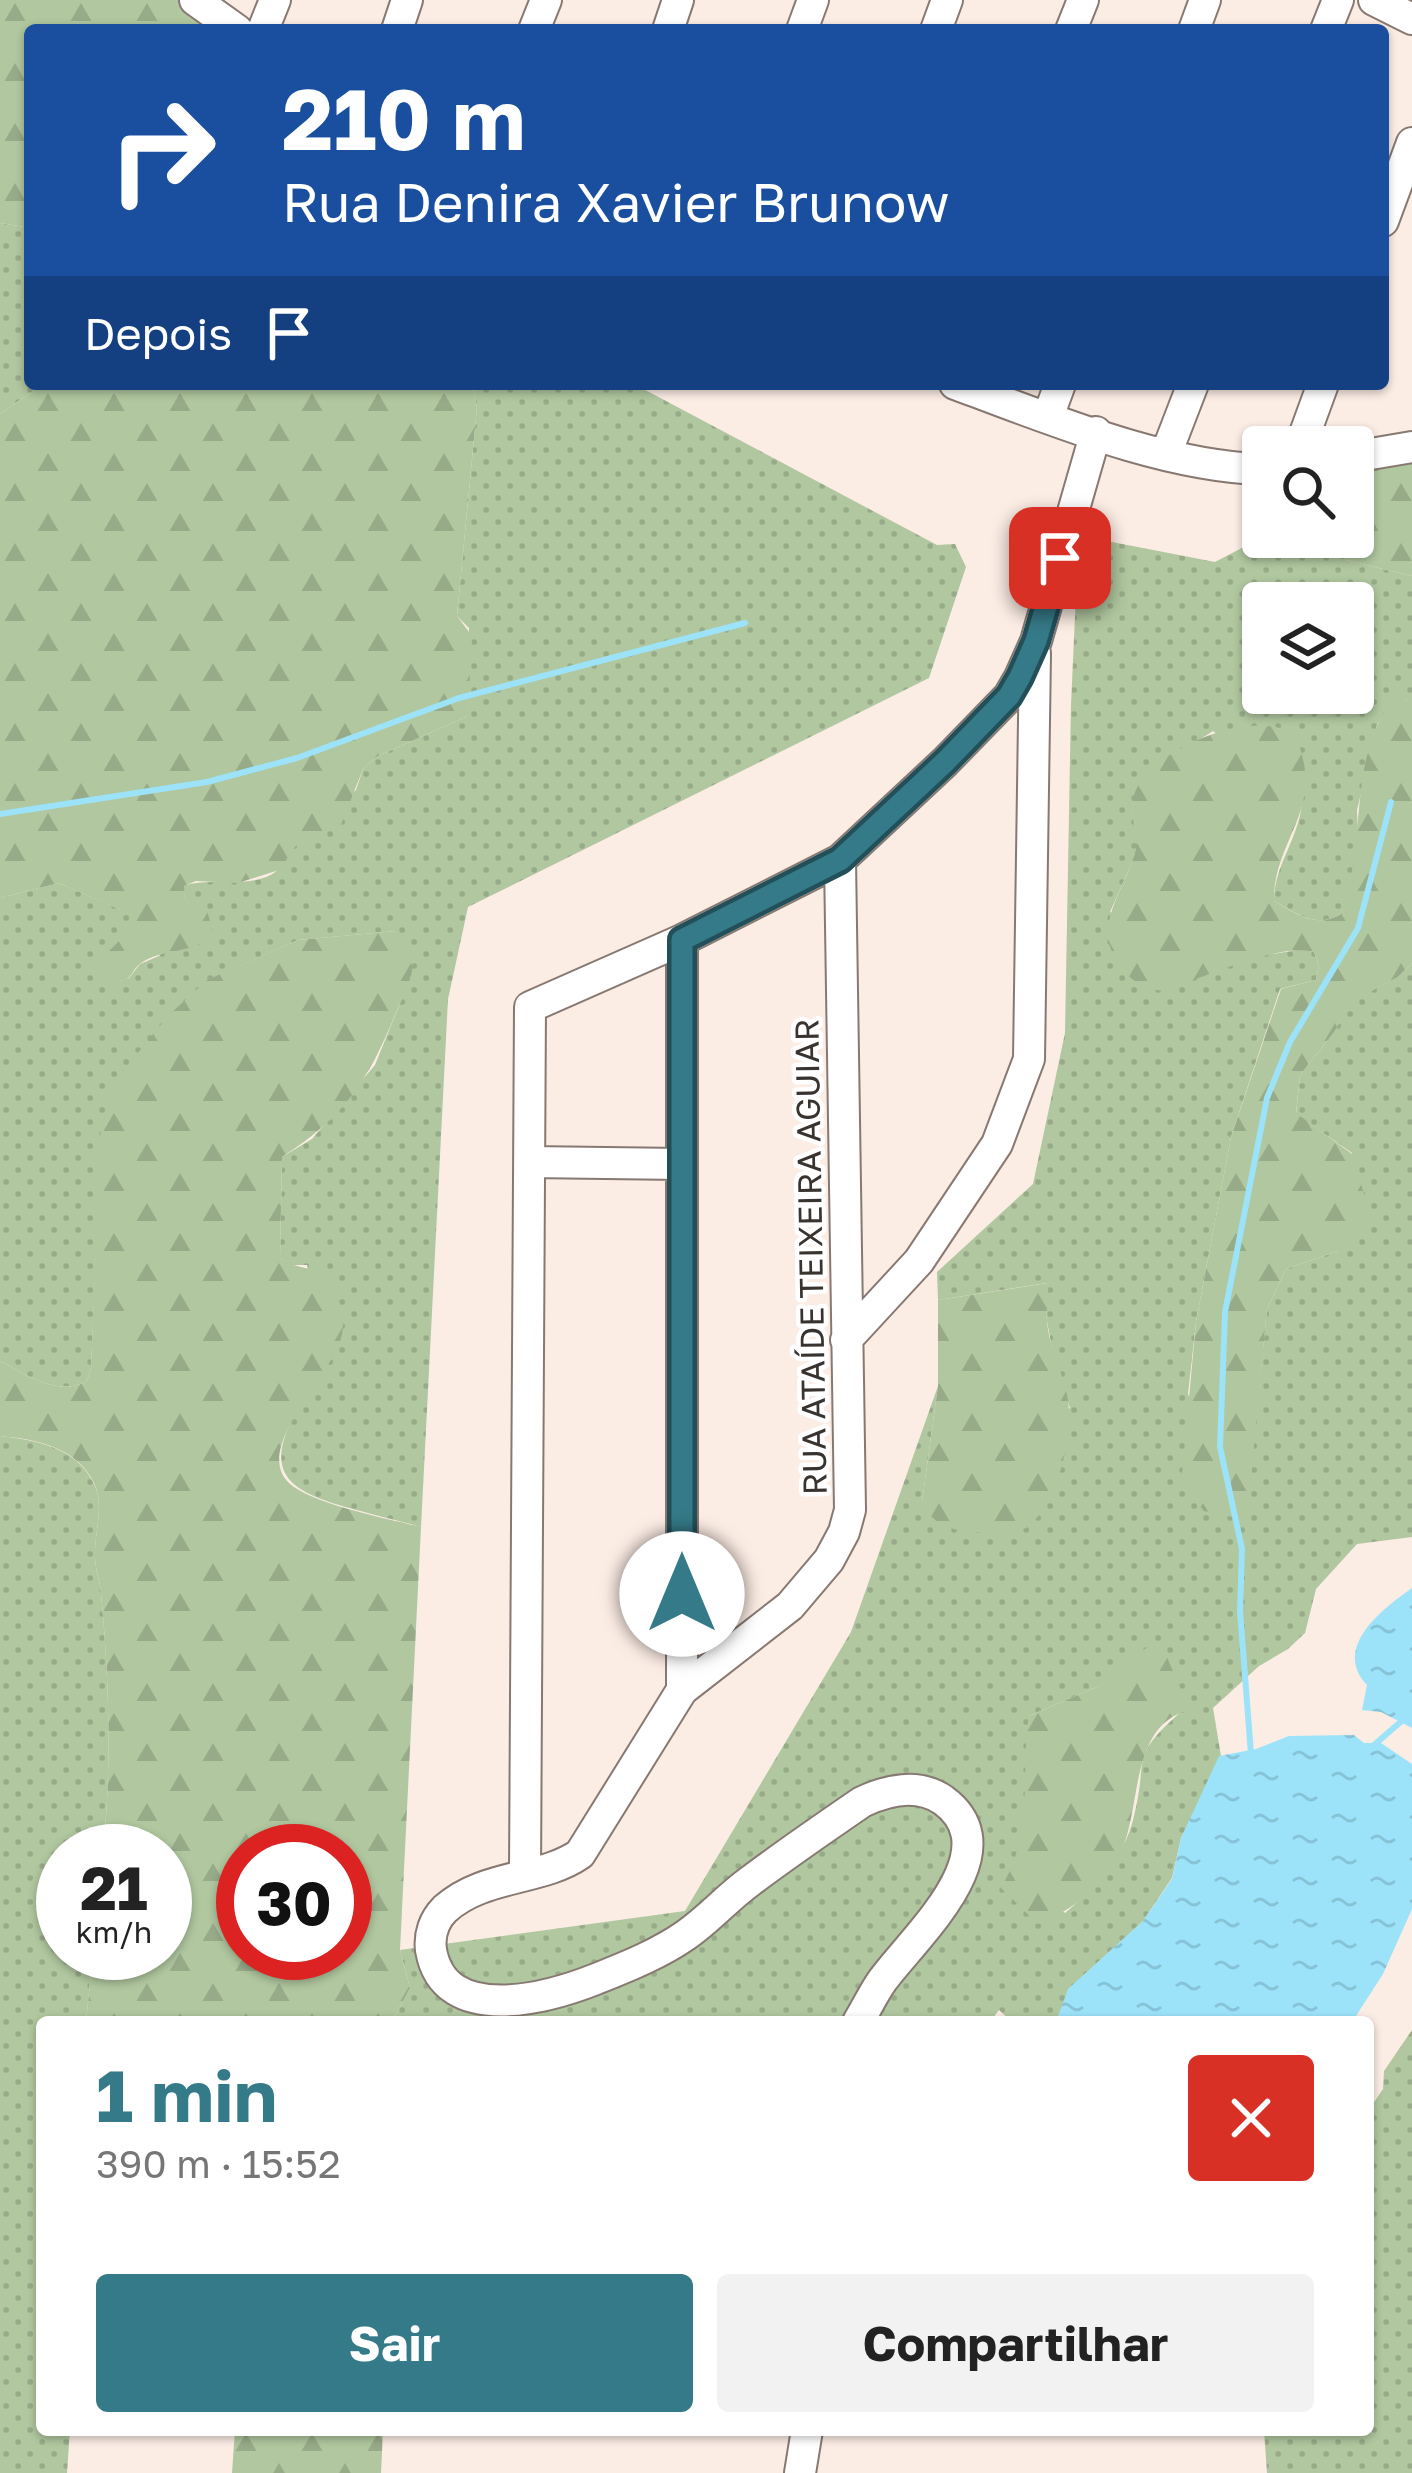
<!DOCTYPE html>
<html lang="pt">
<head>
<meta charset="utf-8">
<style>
  :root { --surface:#fff; --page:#f2f2f2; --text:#222; --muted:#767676; --accent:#357a88 }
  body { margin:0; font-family:"Golos Text",sans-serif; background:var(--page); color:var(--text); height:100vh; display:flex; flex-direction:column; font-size:45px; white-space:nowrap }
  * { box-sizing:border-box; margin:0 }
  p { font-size:39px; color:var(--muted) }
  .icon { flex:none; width:66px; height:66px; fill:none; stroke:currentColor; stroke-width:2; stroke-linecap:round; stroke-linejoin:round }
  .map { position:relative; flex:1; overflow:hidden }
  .drawer { position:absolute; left:36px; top:2016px; width:1338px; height:420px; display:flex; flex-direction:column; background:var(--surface); border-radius:12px; box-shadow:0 3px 9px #0004 }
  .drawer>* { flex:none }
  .banner { position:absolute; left:24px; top:24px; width:1365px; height:366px; border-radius:12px; box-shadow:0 3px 9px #0004; background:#1a4fa0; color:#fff; overflow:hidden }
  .buttons { position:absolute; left:1242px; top:426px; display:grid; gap:24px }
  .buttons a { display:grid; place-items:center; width:132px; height:132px; border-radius:12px; background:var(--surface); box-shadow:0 3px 9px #0004; font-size:60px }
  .speed { position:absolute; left:36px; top:1824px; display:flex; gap:24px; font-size:60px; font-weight:700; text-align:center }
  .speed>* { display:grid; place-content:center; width:156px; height:156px; border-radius:50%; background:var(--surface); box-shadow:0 3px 9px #0004; line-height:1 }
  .speed small { font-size:30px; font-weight:400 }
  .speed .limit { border:18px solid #d22; background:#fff; color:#111 }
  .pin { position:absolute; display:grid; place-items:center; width:102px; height:102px; color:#fff; margin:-51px; border-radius:24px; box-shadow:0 6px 18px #0006 }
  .me { position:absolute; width:132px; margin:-66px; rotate:0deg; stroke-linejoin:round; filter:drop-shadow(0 0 9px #0008) }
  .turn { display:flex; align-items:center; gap:42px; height:252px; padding:0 60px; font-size:54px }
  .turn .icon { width:156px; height:156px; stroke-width:2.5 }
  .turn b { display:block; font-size:84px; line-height:102px }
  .then { display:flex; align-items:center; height:114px; padding:0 60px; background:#0003; gap:24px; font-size:45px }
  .round { display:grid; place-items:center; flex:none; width:126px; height:126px; border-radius:12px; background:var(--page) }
  .overview { display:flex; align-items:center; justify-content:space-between; height:204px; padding:0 60px }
  h1 { font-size:72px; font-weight:700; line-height:90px; color:var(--accent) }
  .primary-button { display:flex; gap:24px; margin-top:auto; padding:24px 60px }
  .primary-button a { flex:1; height:138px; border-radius:12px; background:var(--accent); color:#fff; font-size:48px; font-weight:700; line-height:138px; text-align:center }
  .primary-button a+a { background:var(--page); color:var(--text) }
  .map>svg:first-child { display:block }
  .grass { fill:url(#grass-dots); fill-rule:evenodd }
  .forest { fill:url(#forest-firs); fill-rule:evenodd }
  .water { fill:url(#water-ripples) }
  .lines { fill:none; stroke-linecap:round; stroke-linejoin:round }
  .stream { stroke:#9ce3fa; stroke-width:6 }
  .minor-casing { stroke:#877972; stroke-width:34 }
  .minor { stroke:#fff; stroke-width:30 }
  .route-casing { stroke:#224f58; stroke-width:30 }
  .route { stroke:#357a88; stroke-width:21 }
  .labels { text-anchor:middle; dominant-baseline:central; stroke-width:9; stroke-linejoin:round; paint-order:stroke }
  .street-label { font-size:33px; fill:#393330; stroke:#fff }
</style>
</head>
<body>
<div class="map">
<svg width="1412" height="2473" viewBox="0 0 1412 2473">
  <defs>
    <pattern id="grass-dots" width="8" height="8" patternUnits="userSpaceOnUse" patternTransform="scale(3)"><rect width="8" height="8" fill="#b0c79f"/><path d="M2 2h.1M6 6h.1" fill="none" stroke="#98ab89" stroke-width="1.8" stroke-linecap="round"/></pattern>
    <pattern id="forest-firs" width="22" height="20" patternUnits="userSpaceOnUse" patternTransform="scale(3)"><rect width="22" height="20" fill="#b0c79f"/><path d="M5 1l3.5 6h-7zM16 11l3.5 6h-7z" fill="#98ab89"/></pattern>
    <pattern id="water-ripples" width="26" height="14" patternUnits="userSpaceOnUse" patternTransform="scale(3)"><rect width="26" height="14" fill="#9ce3fa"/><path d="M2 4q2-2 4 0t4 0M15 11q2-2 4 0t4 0" fill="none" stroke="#87c3d7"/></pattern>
  </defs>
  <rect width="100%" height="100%" fill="#fbece4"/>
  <path class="grass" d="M 0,223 L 30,228 L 30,384 L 43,384 L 0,414 Z
    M 472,384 L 634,384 L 937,545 L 955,544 L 966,567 L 929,678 L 468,907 L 448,999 L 421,1527 C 293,1492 230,1495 332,1357 L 307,1265 L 290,1265 L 280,1258 L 282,1157 L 312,1139 L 375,1065 L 411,976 L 396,931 L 298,940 L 208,980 L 101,1142 L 91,1368 L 87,1381 C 59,1397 26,1375 0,1361 L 0,898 L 59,883 L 133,915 L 120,981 L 129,978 L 140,964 L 159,956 L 200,909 L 185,900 L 183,886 C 215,874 277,898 289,850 L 356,790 L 363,769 L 378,756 L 468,716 L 469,628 L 457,616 L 477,407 Z
    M 1086,537 L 1215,562 L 1259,539 L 1412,576 L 1412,700 L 1394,699 L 1377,725 L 1357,810 L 1358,837 L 1351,888 L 1340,915 C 1314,928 1298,914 1274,901 C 1274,865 1299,838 1302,803 L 1213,731 L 1150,772 L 1132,809 L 1138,836 L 1134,858 L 1110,912 L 1273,954 L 1304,949 L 1314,952 L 1319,965 L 1316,980 L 1280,989 L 1231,1137 L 1196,1322 L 1188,1394 L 1246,1520 L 1267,1309 L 1286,1269 L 1338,1251 L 1352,1153 L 1296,1114 L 1300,1075 L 1335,1031 L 1349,1002 L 1398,977 L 1412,963 L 1412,1537 L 1357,1544 L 1316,1589 L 1305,1633 L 1288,1649 L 1259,1666 L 1213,1708 L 1221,1756 L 1181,1838 L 1172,1878 L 1143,1921 L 1069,1989 L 1056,2022 L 1012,2022 L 999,2010 L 990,2022 L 392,2022 L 410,1988 L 400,1950 L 685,1911 L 851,1632 L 938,1386 L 922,1502 L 1070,1408 L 1055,1365 L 1047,1321 L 1047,1283 L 938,1300 L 937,1272 L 1033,1184 L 1065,1033 L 1071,705 L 1078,550 ZM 1263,603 L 1353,603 L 1353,693 L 1263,693 ZM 1125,1668 L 1182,1711 C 1128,1758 1149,1756 1134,1816 C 1124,1859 1097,1886 1065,1913 L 1013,1867 L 1025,1830 L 1029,1716 L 1099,1686 Z
    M 0,1436 C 35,1440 77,1447 94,1484 C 105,1506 94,1533 95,1556 C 95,1569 100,1581 101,1593 C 109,1677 112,1767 103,1851 L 63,1851 L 63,1953 L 93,1953 L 86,2022 L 42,2022 L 42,2430 L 70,2430 L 67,2473 L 0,2473 Z
    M 1412,2030 L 1412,2473 L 1267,2473 L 1264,2430 L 1368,2430 L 1368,2111 L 1383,2089 L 1384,2071 Z"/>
  <path class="forest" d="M 0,0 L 190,0 L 225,30 L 30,30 L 30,228 L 0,223 Z
    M 43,384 L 472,384 L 477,407 L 457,616 L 472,636 L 468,716 L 378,756 L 363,769 L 340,827 C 307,839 297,835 282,869 L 238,883 L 196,881 L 184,886 L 185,900 L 207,911 L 214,934 C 193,955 165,947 141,963 C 132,969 132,981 119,981 C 107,982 101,974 95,965 L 129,931 L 132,915 L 59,883 L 0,898 L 0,414 Z
    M 1412,457 L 1412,576 L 1259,539 L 1263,533 L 1263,537 L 1353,537 L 1353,464 Z
    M 1394,698 L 1412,700 L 1412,963 L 1398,977 L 1349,1003 L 1335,1031 L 1300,1075 L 1296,1113 L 1352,1154 L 1371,1217 L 1338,1251 L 1286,1269 L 1267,1309 L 1247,1520 L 1204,1511 L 1181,1485 L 1196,1322 L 1231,1137 L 1281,989 L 1316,980 L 1319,965 L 1314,952 C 1279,942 1200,979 1164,991 C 1148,990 1134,983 1124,971 C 1090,932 1119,899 1133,859 C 1142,837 1127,816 1134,795 C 1148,750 1253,707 1294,734 C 1329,808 1273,838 1274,901 C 1297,914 1314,928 1340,915 C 1369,845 1345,760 1394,698 Z
    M 396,931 C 401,938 408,947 411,955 C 417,972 404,994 397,1010 C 369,1079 346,1116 282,1157 L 280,1258 C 293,1268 309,1267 325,1273 C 337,1291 346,1313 342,1334 C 336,1372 251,1447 289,1483 C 311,1504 389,1519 421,1527 L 400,1950 L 410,1988 L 392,2022 L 86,2022 L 93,1953 L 165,1953 L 165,1851 L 103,1851 C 112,1767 109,1677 101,1593 C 100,1580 95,1569 95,1556 C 94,1533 105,1506 94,1483 C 77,1447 35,1439 0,1436 L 0,1361 C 26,1375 59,1397 87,1381 L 91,1368 L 100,1136 L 111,1086 L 168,1016 L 207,980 L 298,940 ZM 345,1851 L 345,1953 L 243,1953 L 243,1851 Z
    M 1048,1283 C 1049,1296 1046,1308 1047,1321 C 1049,1352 1069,1382 1069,1412 C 1070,1447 1055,1513 1022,1530 C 1010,1536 998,1534 985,1533 C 955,1530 937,1531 922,1502 L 938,1386 L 938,1300 Z
    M 1151,1644 L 1162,1646 L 1190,1710 C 1129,1724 1142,1807 1121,1852 C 1105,1886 1072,1910 1038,1924 L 1001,1888 C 1036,1828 1019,1779 1029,1716 L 1099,1686 Z
    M 235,2430 L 383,2430 L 381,2473 L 232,2473 Z"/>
  <path class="water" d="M 1412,1588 L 1412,1728 L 1381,1712 L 1362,1710 L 1367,1685 C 1331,1647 1384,1608 1412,1588 Z
    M 1354,1735 L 1364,1743 L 1381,1743 L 1412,1764 L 1412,1909 L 1383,1974 L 1352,2022 L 1056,2022 L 1068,1989 L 1143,1921 L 1172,1879 L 1181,1838 L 1219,1756 L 1256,1749 L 1289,1736 Z"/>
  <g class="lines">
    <path class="stream" d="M 0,814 L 207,782 L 297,758 L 459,698 L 745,623
      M 1374,1745 L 1412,1712
      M 1251,1754 L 1240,1611 L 1242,1549 L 1220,1447 L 1225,1312 L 1267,1098 L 1290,1042 L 1358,928 L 1391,802"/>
    <defs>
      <path id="minor" d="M 195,0 L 237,30
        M 1374,0 L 1412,19
        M 263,30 L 275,0
        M 397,30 L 407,0
        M 534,30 L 546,0
        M 668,30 L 678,0
        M 802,30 L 813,0
        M 936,30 L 947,0
        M 1071,30 L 1083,0
        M 1194,30 L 1205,0
        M 1326,30 L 1338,0
        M 1383,221 L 1412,143
        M 955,384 C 1048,418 1164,467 1263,469
        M 1048,417 L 1060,384
        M 1300,447 L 1323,384
        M 1166,454 L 1193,384
        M 1353,457 L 1412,447
        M 840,860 L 850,1510 L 844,1532 L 829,1560 L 790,1606 L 682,1690 L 580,1854 C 541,1881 484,1874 445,1909 C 434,1920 429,1935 431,1950 C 444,2027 548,1998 596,1979 C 626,1967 659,1954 686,1935 C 709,1919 727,1898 749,1882 C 786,1854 824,1828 862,1802 C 887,1790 918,1783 943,1800 C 1013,1851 914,1937 882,1981 C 873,1994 866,2009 858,2022
        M 530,1162 L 681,1164
        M 846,1340 L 919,1261 L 997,1144 L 1029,1059 L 1035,653
        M 682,1690 L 682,940
        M 525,1872 L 530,1007 L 682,940 L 840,860 L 945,762 L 1009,696 L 1020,677 L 1036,641 L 1096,432
        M 800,2473 L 807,2430"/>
    </defs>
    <use href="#minor" class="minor-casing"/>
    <use href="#minor" class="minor"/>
  </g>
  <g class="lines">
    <defs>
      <path id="route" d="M 682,1594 L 682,940 L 840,860 L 945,762 L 1009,696 L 1020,677 L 1036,641 L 1060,558"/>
    </defs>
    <use href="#route" class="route-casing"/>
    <use href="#route" class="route"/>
  </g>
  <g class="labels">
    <g class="street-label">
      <text transform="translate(810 1257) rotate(-91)">RUA ATAÍDE TEIXEIRA AGUIAR</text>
    </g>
  </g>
</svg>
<div class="buttons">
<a><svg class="icon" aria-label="search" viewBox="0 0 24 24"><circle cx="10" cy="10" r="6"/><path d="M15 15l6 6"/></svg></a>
<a><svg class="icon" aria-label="layers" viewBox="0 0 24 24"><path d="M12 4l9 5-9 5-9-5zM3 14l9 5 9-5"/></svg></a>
</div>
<div class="speed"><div>21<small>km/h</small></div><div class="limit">30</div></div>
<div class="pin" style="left:1060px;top:558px;background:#d93025"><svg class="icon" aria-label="arrive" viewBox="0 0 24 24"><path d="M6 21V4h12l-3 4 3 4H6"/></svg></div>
<svg class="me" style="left:682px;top:1594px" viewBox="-20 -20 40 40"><circle r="19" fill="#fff"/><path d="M0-13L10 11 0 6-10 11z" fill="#357a88"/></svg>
<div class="banner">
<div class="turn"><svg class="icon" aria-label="right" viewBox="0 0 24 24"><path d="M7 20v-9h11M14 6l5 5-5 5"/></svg><div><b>210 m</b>Rua Denira Xavier Brunow</div></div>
<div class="then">Depois<svg class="icon" aria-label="arrive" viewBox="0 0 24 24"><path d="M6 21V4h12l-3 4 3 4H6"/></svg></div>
</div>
<section class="drawer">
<div class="overview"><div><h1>1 min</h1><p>390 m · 15:52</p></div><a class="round" style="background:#d93025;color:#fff"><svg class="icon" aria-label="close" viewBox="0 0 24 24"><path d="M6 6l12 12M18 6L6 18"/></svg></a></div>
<div class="primary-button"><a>Sair</a><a>Compartilhar</a></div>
</section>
</div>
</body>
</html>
